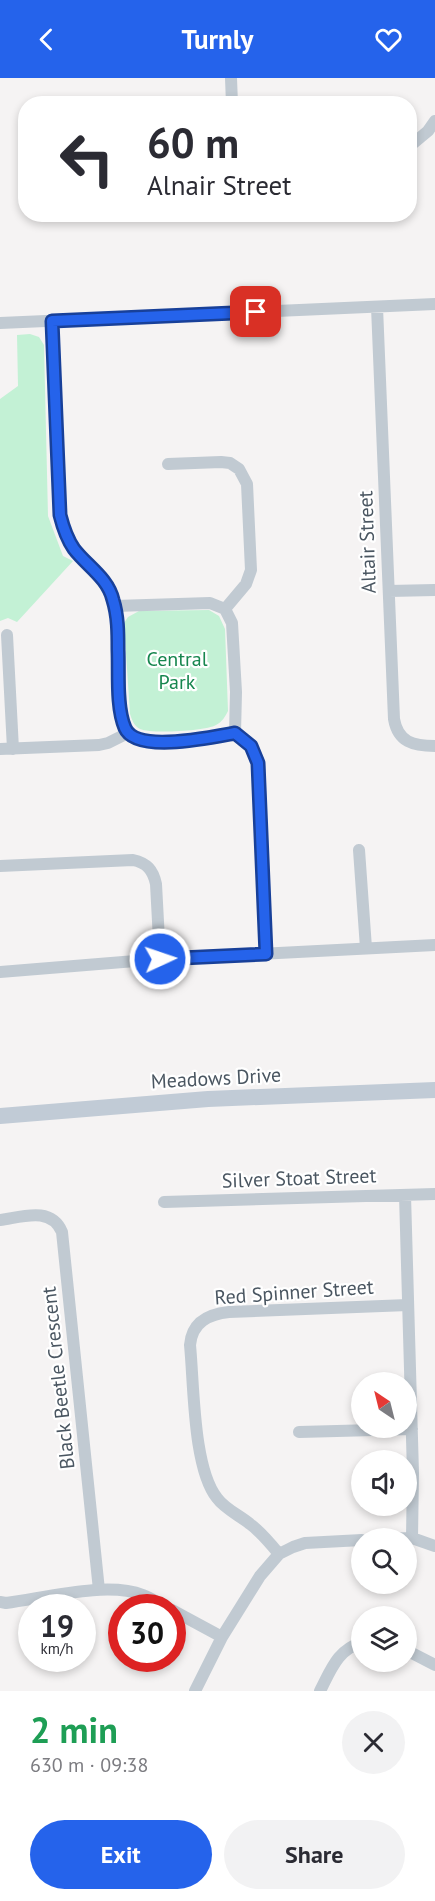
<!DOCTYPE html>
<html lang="en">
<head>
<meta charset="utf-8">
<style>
  :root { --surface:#fff; --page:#f2f2f3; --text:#2b2b33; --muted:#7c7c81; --accent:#2563eb }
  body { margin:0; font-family:"PT Sans",sans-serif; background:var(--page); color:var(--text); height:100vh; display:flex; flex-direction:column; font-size:22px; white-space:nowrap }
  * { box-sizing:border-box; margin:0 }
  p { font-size:20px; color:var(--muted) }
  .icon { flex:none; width:33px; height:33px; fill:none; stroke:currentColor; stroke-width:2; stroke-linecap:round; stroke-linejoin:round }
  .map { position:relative; height:1613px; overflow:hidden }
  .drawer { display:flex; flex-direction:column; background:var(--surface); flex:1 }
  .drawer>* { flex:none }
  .guide { position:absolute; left:18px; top:18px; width:399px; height:126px; border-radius:24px; box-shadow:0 3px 9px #0003; background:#fff; color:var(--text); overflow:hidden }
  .needle { width:39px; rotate:325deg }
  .controls { position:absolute; left:351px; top:1294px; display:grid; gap:12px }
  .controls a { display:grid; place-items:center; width:66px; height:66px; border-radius:50%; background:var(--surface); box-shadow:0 3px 9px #0003; font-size:30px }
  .speed { position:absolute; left:18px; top:1516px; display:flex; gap:12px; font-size:30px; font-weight:700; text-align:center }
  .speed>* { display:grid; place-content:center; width:78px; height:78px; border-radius:50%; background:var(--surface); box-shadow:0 3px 9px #0003; line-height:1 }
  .speed small { font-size:15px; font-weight:400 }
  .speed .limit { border:9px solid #d22; background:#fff; color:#111 }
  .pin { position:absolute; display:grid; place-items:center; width:51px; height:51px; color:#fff; margin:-26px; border-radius:12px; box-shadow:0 3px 9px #0006 }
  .me { position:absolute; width:66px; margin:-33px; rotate:87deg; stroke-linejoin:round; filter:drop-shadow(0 0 4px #0008) }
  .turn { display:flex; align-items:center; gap:21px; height:126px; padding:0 30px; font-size:27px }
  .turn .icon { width:78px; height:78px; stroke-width:2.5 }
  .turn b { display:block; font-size:42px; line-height:51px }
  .round { display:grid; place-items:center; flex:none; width:63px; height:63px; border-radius:32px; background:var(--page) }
  .overview { display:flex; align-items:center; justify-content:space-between; height:102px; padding:0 30px }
  h1 { font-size:36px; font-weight:700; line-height:45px; color:#1e9e55 }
  .cta { display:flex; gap:12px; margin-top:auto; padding:12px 30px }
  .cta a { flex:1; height:69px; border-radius:36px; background:var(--accent); color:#fff; font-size:24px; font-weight:700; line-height:69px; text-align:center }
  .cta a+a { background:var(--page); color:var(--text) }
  header { display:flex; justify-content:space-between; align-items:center; height:78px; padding:0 30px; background:var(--accent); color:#fff; font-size:27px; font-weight:700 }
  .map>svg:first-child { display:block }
  .green { fill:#c3f1d5 }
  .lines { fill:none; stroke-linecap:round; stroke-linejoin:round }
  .street { stroke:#c1cad2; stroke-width:12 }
  .secondary { stroke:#c1cbd6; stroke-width:16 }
  .route-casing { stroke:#184099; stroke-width:15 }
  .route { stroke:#2563eb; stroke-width:10 }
  .labels { text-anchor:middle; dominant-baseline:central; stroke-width:4.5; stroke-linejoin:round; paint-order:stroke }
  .street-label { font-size:20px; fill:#4a5661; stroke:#fff }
  .park-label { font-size:20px; fill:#17864f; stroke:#fff }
</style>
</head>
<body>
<header><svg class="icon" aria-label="back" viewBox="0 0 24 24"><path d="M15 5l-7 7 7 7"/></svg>Turnly<svg class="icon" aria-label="heart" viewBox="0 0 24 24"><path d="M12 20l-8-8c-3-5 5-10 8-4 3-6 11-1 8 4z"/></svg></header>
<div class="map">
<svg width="435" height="1613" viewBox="0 0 435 1613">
  <rect width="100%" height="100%" fill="#f5f3f3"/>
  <path class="green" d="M 30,256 L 39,259 L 44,267 L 48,438 L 63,478 L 73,483 L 17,544 L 8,540 L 0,543 L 0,321 L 18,308 L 17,257 Z
    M 209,532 L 219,538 L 225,551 L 228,633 C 225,639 222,644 216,647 C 206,653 151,656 140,651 C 134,648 132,642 130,636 L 124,545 L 128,539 L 139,533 Z"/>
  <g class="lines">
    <path class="street" d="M 231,0 L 232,26
      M 410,68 L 428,53 L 435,43
      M 377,229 L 394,641 C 398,664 413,668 435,668
      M 53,243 L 60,437 C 63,449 67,461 74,471 C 87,488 107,500 113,522 C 121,550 119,584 120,613 C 121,625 121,638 125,649 C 127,655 133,659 139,661 C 165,670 208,660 235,655
      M 0,245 L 435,226
      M 168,386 L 221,384 L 230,385 L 239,391 L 247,406 L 251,492 L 246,506 L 225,531
      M 389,513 L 435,512
      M 115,528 L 210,525 L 225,531 L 232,545 L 236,614 L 235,655
      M 7,557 L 13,671
      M 235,655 L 251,668 L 259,685 L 266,876
      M 0,671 L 99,667 L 108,665 L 128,655
      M 359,772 L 366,870
      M 0,788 L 133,782 C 147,785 153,792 156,806 L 160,881
      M 0,894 L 160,881 L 435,867
      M 405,1117 L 413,1395 L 412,1460
      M 164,1124 L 435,1116
      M 0,1142 C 22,1139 51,1128 62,1154 L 99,1512
      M 299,1354 L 412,1351
      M 381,1461 L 412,1460 L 435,1468
      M 279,1476 C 270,1465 261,1454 250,1446 C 239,1437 225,1431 217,1420 C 193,1390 194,1307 190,1267 C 192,1244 209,1236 229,1234 L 408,1227
      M 0,1524 L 6,1525 C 45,1520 107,1503 143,1517 C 151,1520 160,1526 168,1530
      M 172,1532 L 222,1559
      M 406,1572 L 435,1587
      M 195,1613 L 222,1559 L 260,1498 L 279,1476 L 293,1469 L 305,1465 L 362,1462
      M 320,1613 C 330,1594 338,1570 362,1565"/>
    <path class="secondary" d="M 0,1038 L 208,1021 L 435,1012"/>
  </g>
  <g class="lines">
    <defs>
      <path id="route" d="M 160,881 L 266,876 L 258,685 L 251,668 L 235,655 C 213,659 136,676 125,650 C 116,629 119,595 118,572 C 118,555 118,538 113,522 C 108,500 87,488 74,471 C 67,461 63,449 60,437 L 52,243 L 256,234"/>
    </defs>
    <use href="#route" class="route-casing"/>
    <use href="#route" class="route"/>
  </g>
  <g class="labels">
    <g class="street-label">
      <text transform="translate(367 464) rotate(-92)">Altair Street</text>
      <text transform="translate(216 1000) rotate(-3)">Meadows Drive</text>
      <text transform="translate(299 1100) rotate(-2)">Silver Stoat Street</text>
      <text transform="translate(294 1214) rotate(-4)">Red Spinner Street</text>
      <text transform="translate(58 1300) rotate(-96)">Black Beetle Crescent</text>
    </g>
    <g class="park-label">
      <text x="177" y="581">Central<tspan x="177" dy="23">Park</tspan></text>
    </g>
  </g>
</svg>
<div class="controls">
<a><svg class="needle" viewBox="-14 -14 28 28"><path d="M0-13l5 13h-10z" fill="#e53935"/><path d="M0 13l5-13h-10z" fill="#7c7c81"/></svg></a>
<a><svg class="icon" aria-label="sound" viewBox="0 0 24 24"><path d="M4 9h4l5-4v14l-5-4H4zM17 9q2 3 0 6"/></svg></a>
<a><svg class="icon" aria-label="search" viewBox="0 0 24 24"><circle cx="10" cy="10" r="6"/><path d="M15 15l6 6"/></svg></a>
<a><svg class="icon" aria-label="layers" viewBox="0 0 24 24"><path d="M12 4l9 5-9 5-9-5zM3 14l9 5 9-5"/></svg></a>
</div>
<div class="speed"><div>19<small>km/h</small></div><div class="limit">30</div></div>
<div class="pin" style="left:256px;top:234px;background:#d93025"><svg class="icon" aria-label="arrive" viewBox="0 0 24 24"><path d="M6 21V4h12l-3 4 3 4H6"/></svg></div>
<svg class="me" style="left:160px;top:881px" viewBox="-20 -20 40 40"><circle r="17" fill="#2563eb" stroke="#fff" stroke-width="3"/><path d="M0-11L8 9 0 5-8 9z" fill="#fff"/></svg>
<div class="guide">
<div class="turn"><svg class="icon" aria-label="left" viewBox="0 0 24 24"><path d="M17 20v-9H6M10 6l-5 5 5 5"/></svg><div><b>60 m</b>Alnair Street</div></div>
</div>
</div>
<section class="drawer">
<div class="overview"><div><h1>2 min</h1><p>630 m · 09:38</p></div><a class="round"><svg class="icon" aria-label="close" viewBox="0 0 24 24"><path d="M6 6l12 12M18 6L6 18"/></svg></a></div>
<div class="cta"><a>Exit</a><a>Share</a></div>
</section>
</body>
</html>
